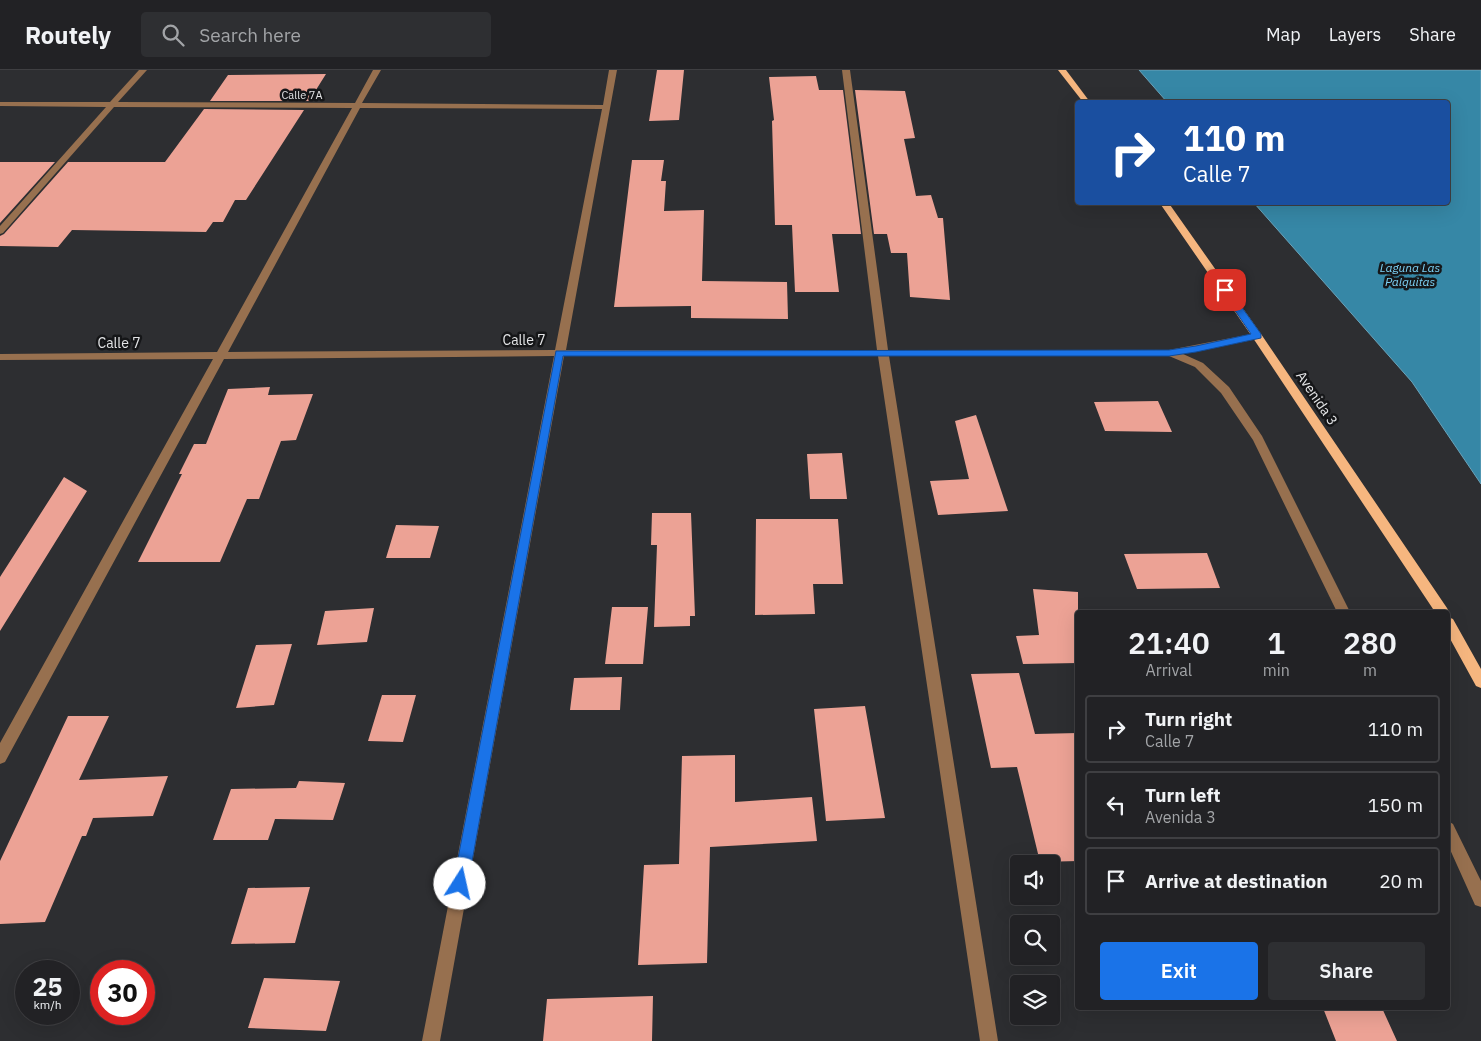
<!DOCTYPE html>
<html lang="en">
<head>
<meta charset="utf-8">
<style>
  :root { --surface:#222225; --page:#2e2f32; --text:#f1f3f6; --muted:#a2a4a7; --line:#3f3f42; --accent:#1a73e8 }
  body { margin:0; font-family:"IBM Plex Sans",sans-serif; background:var(--page); color:var(--text); height:100vh; display:flex; flex-direction:column; font-size:19px; white-space:nowrap }
  * { box-sizing:border-box; margin:0 }
  p { font-size:16px; color:var(--muted) }
  .icon { flex:none; width:28px; height:28px; fill:none; stroke:currentColor; stroke-width:2; stroke-linecap:round; stroke-linejoin:round }
  .map { position:relative; flex:1; overflow:hidden }
  .panel { position:absolute; left:1075px; top:540px; width:375px; height:400px; display:flex; flex-direction:column; background:var(--surface); border-radius:5px; box-shadow:0 5px 20px #0002,0 0 0 1px var(--line) }
  .panel>* { flex:none }
  .guide { position:absolute; left:1075px; top:30px; width:375px; height:105px; border-radius:5px; box-shadow:0 5px 20px #0002,0 0 0 1px var(--line); background:#1a4fa0; color:#fff; overflow:hidden }
  .fabs { position:absolute; left:1010px; top:785px; display:grid; gap:10px }
  .fabs a { display:grid; place-items:center; width:50px; height:50px; border-radius:5px; background:var(--surface); box-shadow:0 5px 20px #0002,0 0 0 1px var(--line); font-size:25px }
  .speed { position:absolute; left:15px; top:890px; display:flex; gap:10px; font-size:25px; font-weight:700; text-align:center }
  .speed>* { display:grid; place-content:center; width:65px; height:65px; border-radius:50%; background:var(--surface); box-shadow:0 5px 20px #0002,0 0 0 1px var(--line); line-height:1 }
  .speed small { font-size:12px; font-weight:400 }
  .speed .limit { border:8px solid #d22; background:#fff; color:#111 }
  .pin { position:absolute; display:grid; place-items:center; width:42px; height:42px; color:#fff; margin:-21px; border-radius:10px; box-shadow:0 2px 8px #0006 }
  .me { position:absolute; width:55px; margin:-28px; rotate:10deg; stroke-linejoin:round; filter:drop-shadow(0 0 4px #0008) }
  .turn { display:flex; align-items:center; gap:18px; height:105px; padding:0 25px; font-size:22px }
  .turn .icon { width:65px; height:65px; stroke-width:2.5 }
  .turn b { display:block; font-size:35px; line-height:42px }
  .eta { display:flex; justify-content:space-evenly; align-items:center; height:85px; text-align:center }
  .eta b { font-size:30px; font-weight:600; line-height:35px }
  .button { display:flex; gap:10px; margin-top:auto; padding:10px 25px }
  .button a { flex:1; height:58px; border-radius:5px; background:var(--accent); color:#fff; font-size:20px; font-weight:600; line-height:58px; text-align:center }
  .button a+a { background:var(--page); color:var(--text) }
  ul { padding:0; list-style:none }
  li { display:flex; align-items:center; gap:15px; height:68px; margin:0 10px 8px; padding:0 15px; border:2px solid var(--line); border-radius:5px }
  li div { flex:1 }
  li b { display:block; font-size:19px }
  li em { font-style:normal }
  header { display:flex; align-items:center; gap:30px; box-sizing:border-box; height:70px; padding:0 25px; background:var(--surface); border-bottom:1px solid var(--line) }
  header strong { font-size:24px }
  nav { display:flex; gap:28px; margin-inline-start:auto; font-size:18px }
  .search { width:350px; height:45px; background:var(--page); display:flex; align-items:center; gap:12px; box-sizing:border-box; padding:0 18px; border-radius:5px; color:var(--muted); font-size:19px }
  .map>svg:first-child { display:block }
  .water { fill:#3687a6; stroke:#6aa3ba }
  .building { fill:#eca295 }
  .lines { fill:none; stroke-linecap:round; stroke-linejoin:round }
  .minor { fill:#97704f; fill-rule:evenodd }
  .major { fill:#f6b67f; fill-rule:evenodd }
  .route { fill:#1a73e8; stroke:#114b97 }
  .labels { text-anchor:middle; dominant-baseline:central; stroke-width:5; stroke-linejoin:round; paint-order:stroke }
  .far-street-label { font-size:11px; fill:#e4e5e7; stroke:#151618 }
  .far-water-label { font-size:12px; font-style:italic; fill:#7dd2f6; stroke:#151618 }
  .street-label { font-size:14px; fill:#e4e5e7; stroke:#151618 }
</style>
</head>
<body>
<header>
<strong>Routely</strong>
<div class="search"><svg class="icon" aria-label="search" viewBox="0 0 24 24"><circle cx="10" cy="10" r="6"/><path d="M15 15l6 6"/></svg>Search here</div>
<nav><a>Map</a><a>Layers</a><a>Share</a></nav>
</header>
<div class="map">
<svg width="1481" height="971" viewBox="0 0 1481 971">
  <rect width="100%" height="100%" fill="#2d2e31"/>
  <path class="water" d="M 1139,0 L 1481,0 L 1481,414 L 1412,312 L 1254,133 L 1448,132 L 1448,32 L 1167,32 Z"/>
  <path class="building" d="M 657,0 L 684,0 L 679,50 L 649,51 Z
    M 326,4 L 309,31 L 210,31 L 228,5 Z
    M 816,6 L 819,20 L 843,20 L 861,164 L 832,164 L 839,222 L 795,222 L 792,155 L 775,155 L 772,51 L 774,50 L 769,7 Z
    M 855,20 L 905,21 L 915,68 L 904,69 L 916,126 L 931,125 L 938,148 L 943,148 L 950,230 L 910,227 L 907,183 L 891,183 L 887,164 L 874,164 Z
    M 204,39 L 304,40 L 246,130 L 235,130 L 223,152 L 213,152 L 206,162 L 72,160 L 58,177 L 0,176 L 0,166 L 4,164 L 68,92 L 165,92 Z
    M 632,90 L 664,90 L 661,111 L 666,111 L 664,141 L 704,140 L 702,211 L 787,212 L 788,249 L 691,248 L 691,236 L 614,237 Z
    M 0,92 L 55,92 L 0,153 Z
    M 270,317 L 268,325 L 313,324 L 296,370 L 281,371 L 259,429 L 247,429 L 220,492 L 138,492 L 182,404 L 179,404 L 194,374 L 206,374 L 228,319 Z
    M 1158,331 L 1172,362 L 1105,361 L 1094,332 Z
    M 976,345 L 1008,441 L 938,445 L 930,411 L 969,409 L 955,351 Z
    M 842,383 L 847,429 L 810,429 L 807,384 Z
    M 64,407 L 87,421 L 0,561 L 0,507 Z
    M 652,443 L 691,443 L 695,546 L 690,546 L 690,556 L 654,557 L 657,475 L 651,475 Z
    M 756,449 L 838,449 L 843,514 L 813,514 L 815,544 L 755,545 Z
    M 396,455 L 439,456 L 430,488 L 386,488 Z
    M 1207,483 L 1220,518 L 1137,519 L 1124,484 Z
    M 1033,519 L 1078,522 L 1078,593 L 1023,594 L 1016,566 L 1039,565 Z
    M 612,537 L 648,537 L 643,594 L 605,594 Z
    M 374,538 L 367,572 L 317,575 L 325,541 Z
    M 292,574 L 274,635 L 236,638 L 256,575 Z
    M 1019,603 L 1035,664 L 1078,663 L 1078,791 L 1040,792 L 1017,697 L 991,698 L 971,604 Z
    M 622,607 L 620,640 L 570,640 L 574,608 Z
    M 382,625 L 416,625 L 403,672 L 368,671 Z
    M 865,636 L 885,748 L 826,751 L 814,639 Z
    M 68,646 L 109,646 L 79,710 L 168,706 L 153,746 L 93,748 L 86,766 L 82,766 L 45,852 L 0,854 L 0,791 Z
    M 735,685 L 735,732 L 812,727 L 817,771 L 710,777 L 707,893 L 638,895 L 644,795 L 679,794 L 682,686 Z
    M 299,711 L 345,713 L 333,750 L 275,749 L 268,770 L 213,770 L 231,719 L 296,718 Z
    M 310,817 L 295,873 L 231,874 L 248,818 Z
    M 264,908 L 340,911 L 326,961 L 248,958 Z
    M 653,926 L 652,971 L 543,971 L 547,929 Z
    M 1323,938 L 1382,938 L 1397,971 L 1336,971 Z"/>
  <g class="lines">
    <path class="minor" d="M 139,0 L 147,0 L 118,32 L 355,33 L 373,0 L 381,0 L 362,33 L 603,35 L 609,0 L 617,0 L 566,280 L 877,280 L 842,0 L 850,0 L 888,280 L 1169,280 L 1257,263 L 1261,264 L 1262,266 L 1257,269 L 1183,284 L 1203,293 L 1229,317 L 1262,366 L 1350,542 L 1337,542 L 1253,370 L 1221,323 L 1195,297 L 1169,286 L 889,286 L 998,971 L 980,971 L 878,286 L 564,286 L 440,971 L 422,971 L 554,286 L 224,289 L 5,692 L 0,694 L 0,673 L 213,289 L 0,290 L 0,284 L 217,282 L 352,38 L 114,37 L 3,163 L 0,164 L 0,156 L 106,37 L 0,36 L 0,32 L 110,32 ZM 360,38 L 602,39 L 555,280 L 228,282 Z
      M 1448,751 L 1453,754 L 1481,811 L 1481,837 L 1475,835 L 1448,775 Z"/>
    <path class="major" d="M 1058,0 L 1066,0 L 1090,32 L 1083,32 Z
      M 1159,132 L 1168,132 L 1261,264 L 1447,538 L 1449,542 L 1448,544 L 1448,542 L 1435,542 L 1253,268 Z
      M 1448,547 L 1453,549 L 1481,599 L 1481,618 L 1476,616 L 1448,565 Z"/>
  </g>
  <path class="route" d="M 1225,217 L 1228,218 L 1261,264 L 1261,268 L 1196,282 L 1169,286 L 563,286 L 468,814 L 466,819 L 460,821 L 455,819 L 453,814 L 556,281 L 1169,280 L 1196,276 L 1251,264 L 1221,220 Z"/>
  <g class="labels">
    <g class="far-street-label">
      <text x="302" y="25">Calle 7A</text>
    </g>
    <g class="far-water-label">
      <text x="1410" y="197">Laguna Las<tspan x="1410" dy="14">Palquitas</tspan></text>
    </g>
    <g class="street-label">
      <text x="524" y="270">Calle 7</text>
      <text x="119" y="273">Calle 7</text>
      <text transform="translate(1317 328) rotate(56)">Avenida 3</text>
    </g>
  </g>
</svg>
<div class="fabs">
<a><svg class="icon" aria-label="sound" viewBox="0 0 24 24"><path d="M4 9h4l5-4v14l-5-4H4zM17 9q2 3 0 6"/></svg></a>
<a><svg class="icon" aria-label="search" viewBox="0 0 24 24"><circle cx="10" cy="10" r="6"/><path d="M15 15l6 6"/></svg></a>
<a><svg class="icon" aria-label="layers" viewBox="0 0 24 24"><path d="M12 4l9 5-9 5-9-5zM3 14l9 5 9-5"/></svg></a>
</div>
<div class="speed"><div>25<small>km/h</small></div><div class="limit">30</div></div>
<div class="pin" style="left:1225px;top:220px;background:#d93025"><svg class="icon" aria-label="arrive" viewBox="0 0 24 24"><path d="M6 21V4h12l-3 4 3 4H6"/></svg></div>
<svg class="me" style="left:460px;top:814px" viewBox="-20 -20 40 40"><circle r="19" fill="#fff"/><path d="M0-13L10 11 0 6-10 11z" fill="#1a73e8"/></svg>
<div class="guide">
<div class="turn"><svg class="icon" aria-label="right" viewBox="0 0 24 24"><path d="M7 20v-9h11M14 6l5 5-5 5"/></svg><div><b>110 m</b>Calle 7</div></div>
</div>
<section class="panel">
<div class="eta">
<div><b>21:40</b><p>Arrival</p></div>
<div><b>1</b><p>min</p></div>
<div><b>280</b><p>m</p></div>
</div>
<ul>
<li><svg class="icon" aria-label="right" viewBox="0 0 24 24"><path d="M7 20v-9h11M14 6l5 5-5 5"/></svg><div><b>Turn right</b><p>Calle 7</p></div><em>110 m</em></li>
<li><svg class="icon" aria-label="left" viewBox="0 0 24 24"><path d="M17 20v-9H6M10 6l-5 5 5 5"/></svg><div><b>Turn left</b><p>Avenida 3</p></div><em>150 m</em></li>
<li><svg class="icon" aria-label="arrive" viewBox="0 0 24 24"><path d="M6 21V4h12l-3 4 3 4H6"/></svg><div><b>Arrive at destination</b></div><em>20 m</em></li>
</ul>
<div class="button"><a>Exit</a><a>Share</a></div>
</section>
</div>
</body>
</html>
